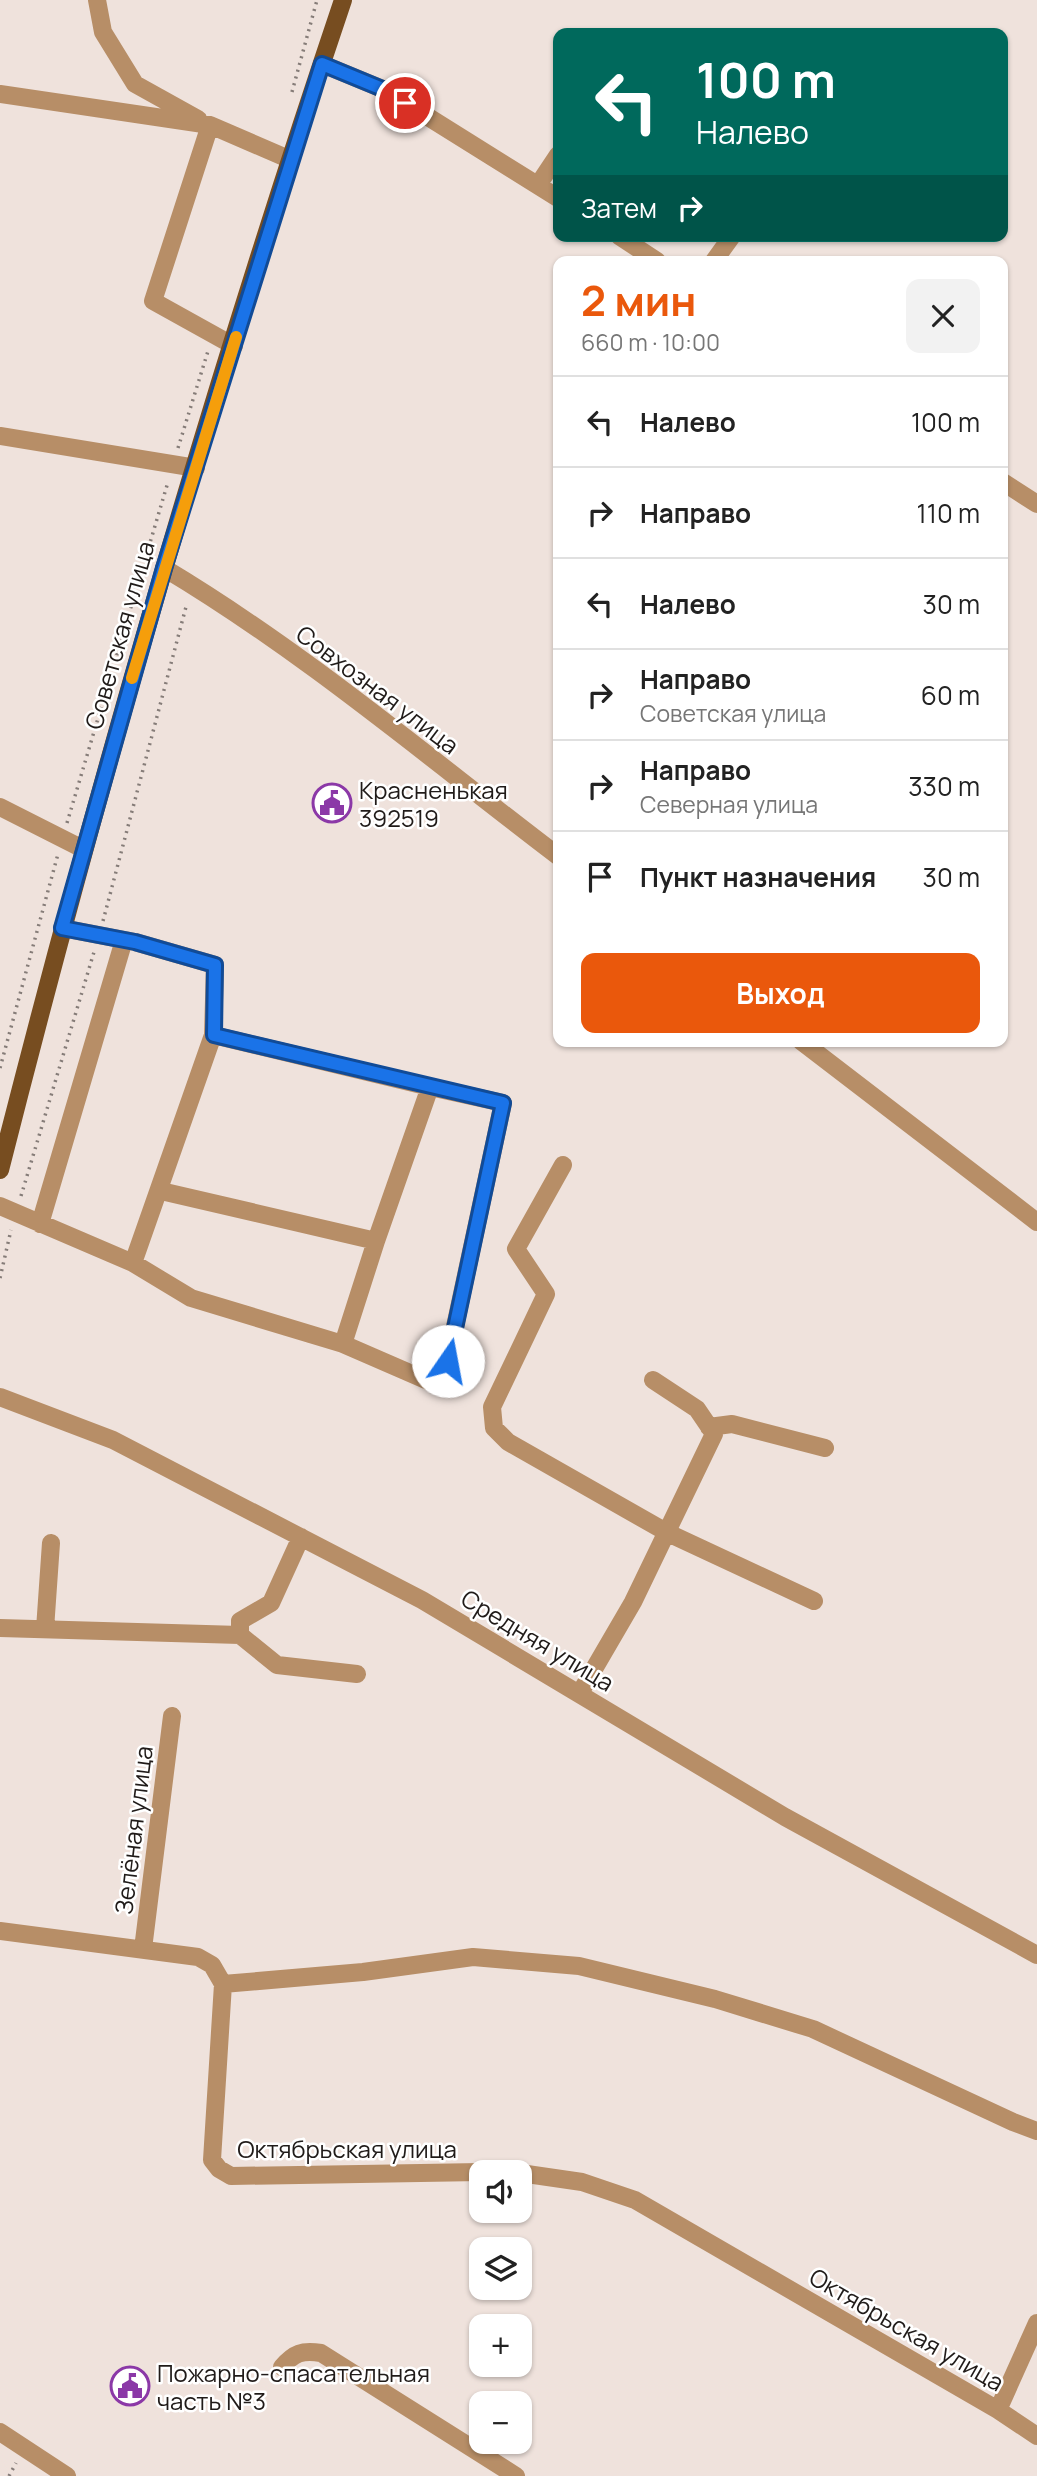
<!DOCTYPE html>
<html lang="ru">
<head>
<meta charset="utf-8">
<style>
  :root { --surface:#fff; --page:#f2f2f2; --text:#222; --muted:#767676; --line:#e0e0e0; --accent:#ea580c }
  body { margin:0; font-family:Manrope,sans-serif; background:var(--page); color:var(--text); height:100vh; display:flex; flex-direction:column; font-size:26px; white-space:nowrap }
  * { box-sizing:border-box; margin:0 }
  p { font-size:23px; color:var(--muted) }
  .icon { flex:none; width:38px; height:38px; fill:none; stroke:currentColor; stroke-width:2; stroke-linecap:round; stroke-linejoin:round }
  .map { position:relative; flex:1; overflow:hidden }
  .side { position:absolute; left:553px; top:256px; width:455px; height:791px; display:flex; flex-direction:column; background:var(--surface); border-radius:14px; box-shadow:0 2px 5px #0004 }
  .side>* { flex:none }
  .hud { position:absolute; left:553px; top:28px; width:455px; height:214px; border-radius:14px; box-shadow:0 2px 5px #0004; background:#00695c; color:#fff; overflow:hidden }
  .controls { position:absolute; left:469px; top:2160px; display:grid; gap:14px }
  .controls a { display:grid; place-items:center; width:63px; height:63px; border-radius:14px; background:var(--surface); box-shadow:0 2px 5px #0004; font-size:35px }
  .pin { position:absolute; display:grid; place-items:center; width:60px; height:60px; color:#fff; margin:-30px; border:4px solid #fff; border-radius:50%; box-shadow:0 2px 7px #0007 }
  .me { position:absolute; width:77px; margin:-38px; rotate:12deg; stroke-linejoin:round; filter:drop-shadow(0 0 5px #0008) }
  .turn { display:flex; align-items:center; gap:24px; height:147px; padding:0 28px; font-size:32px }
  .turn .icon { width:91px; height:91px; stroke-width:2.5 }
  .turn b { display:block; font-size:49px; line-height:60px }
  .then { display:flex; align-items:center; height:66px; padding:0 28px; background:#0003; gap:14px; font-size:26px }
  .round { display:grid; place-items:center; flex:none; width:74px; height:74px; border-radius:14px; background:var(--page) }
  .headline { display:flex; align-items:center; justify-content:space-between; height:119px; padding:0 28px }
  h1 { font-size:42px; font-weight:700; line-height:52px; color:var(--accent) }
  .primary-button { display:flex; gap:14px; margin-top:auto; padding:14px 28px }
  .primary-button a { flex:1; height:80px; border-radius:14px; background:var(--accent); color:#fff; font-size:28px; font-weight:700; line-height:80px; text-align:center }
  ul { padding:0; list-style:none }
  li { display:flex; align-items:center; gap:21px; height:91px; padding:0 28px; border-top:2px solid var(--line) }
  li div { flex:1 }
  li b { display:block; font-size:26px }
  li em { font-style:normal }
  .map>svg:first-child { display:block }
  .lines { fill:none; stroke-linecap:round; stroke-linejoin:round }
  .path { stroke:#857c78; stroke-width:3.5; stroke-dasharray:2 5; stroke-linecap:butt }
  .minor { stroke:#b78e67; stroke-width:18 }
  .major { stroke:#774d20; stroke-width:18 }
  .route-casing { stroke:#114b97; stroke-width:18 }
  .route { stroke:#1a73e8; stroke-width:12 }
  .slow { stroke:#f59e0b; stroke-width:12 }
  .labels { text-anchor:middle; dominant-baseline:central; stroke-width:5; stroke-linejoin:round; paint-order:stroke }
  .street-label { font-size:24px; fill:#201b19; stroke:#fff }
  .poi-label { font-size:24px; fill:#201b19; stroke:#fff; text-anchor:start }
</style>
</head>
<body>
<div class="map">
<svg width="1037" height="2476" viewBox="0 0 1037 2476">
  <rect width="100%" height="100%" fill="#efe2dc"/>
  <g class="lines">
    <path class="path" d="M 292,92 L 317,0
      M 178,448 L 208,351
      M 67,823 L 168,482
      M 103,921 L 187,603
      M 0,1068 L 58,854
      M 21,1196 L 94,952
      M 0,1278 L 11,1230
      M 9,2476 L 16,2463"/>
    <path class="minor" d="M 97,0 L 103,32 L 135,84 L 198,119
      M 322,64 L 385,90 L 558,198
      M 0,94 L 210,125
      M 538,185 L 558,155
      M 619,236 L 657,261
      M 714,261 L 732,236
      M 234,346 L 153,301 L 210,125 L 291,160
      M 0,436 L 196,468
      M 1003,482 L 1037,504
      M 164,568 C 303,651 429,758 558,856
      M 0,807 L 83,849
      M 62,928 L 135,942 L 215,965 L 213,1035 L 133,1263
      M 801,1041 L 1037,1222
      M 563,1165 L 516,1249 L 546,1294 L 492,1407 L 494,1428 L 508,1442 L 668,1533 L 814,1601
      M 161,1191 L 376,1241 L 430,1087 L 213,1035
      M 0,1206 L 133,1263 L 191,1298 L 343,1344 L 442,1387 L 503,1103 L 430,1087
      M 40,1224 L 124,940
      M 343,1344 L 376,1241
      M 0,1397 L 113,1440 L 422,1600 L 785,1817 L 1037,1955
      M 709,1427 L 732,1424 L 825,1448
      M 0,1628 L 240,1635 L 277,1665 L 357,1674
      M 45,1629 L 51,1543
      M 240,1635 L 240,1621 L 271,1603 L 301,1537
      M 580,1693 L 633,1602 L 714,1434 L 697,1409 L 653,1380
      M 0,1931 L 198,1957 L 212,1965 L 223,1984 L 212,2160 L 219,2169 L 231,2176 L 481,2172
      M 143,1949 L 172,1716
      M 223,1984 L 363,1972 L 473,1957 L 579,1966 L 715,1999 L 813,2029 L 1013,2122 L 1037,2131
      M 520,2173 L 582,2182 L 635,2200 L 998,2410 L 1037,2436
      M 282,2367 C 294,2353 302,2350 321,2353 L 516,2476
      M 998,2410 L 1037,2323
      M 0,2432 L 67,2476"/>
    <path class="major" d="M 0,1170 C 100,776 213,385 343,0"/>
  </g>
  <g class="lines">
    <defs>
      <path id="route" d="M 405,103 L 385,90 L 322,64 L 164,568 L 62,928 L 135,942 L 215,965 L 214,1035 L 503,1103 L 448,1361"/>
    </defs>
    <use href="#route" class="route-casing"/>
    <use href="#route" class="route"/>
    <path class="slow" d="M 132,678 L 236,337"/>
  </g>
  <defs>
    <symbol id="civic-ring" viewBox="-11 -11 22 22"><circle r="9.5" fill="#fff" stroke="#8b38a7" stroke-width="1.5"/><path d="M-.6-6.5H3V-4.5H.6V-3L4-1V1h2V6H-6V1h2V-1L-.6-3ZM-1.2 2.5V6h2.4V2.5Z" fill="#8b38a7"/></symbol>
  </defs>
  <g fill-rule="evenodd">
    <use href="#civic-ring" x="310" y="781" width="44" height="44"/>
    <use href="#civic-ring" x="108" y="2364" width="44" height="44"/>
  </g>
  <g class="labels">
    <g class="street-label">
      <text transform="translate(119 635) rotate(-74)">Советская улица</text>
      <text transform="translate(378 689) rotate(37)">Совхозная улица</text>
      <text transform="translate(538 1640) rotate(31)">Средняя улица</text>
      <text transform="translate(133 1830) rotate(-83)">Зелёная улица</text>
      <text x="347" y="2148">Октябрьская улица</text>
      <text transform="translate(907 2329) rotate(30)">Октябрьская улица</text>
    </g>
    <g class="poi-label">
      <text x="359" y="789">Красненькая<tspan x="359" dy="28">392519</tspan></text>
      <text x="157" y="2372">Пожарно-спасательная<tspan x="157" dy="28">часть №3</tspan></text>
    </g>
  </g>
</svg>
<div class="controls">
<a><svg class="icon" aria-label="sound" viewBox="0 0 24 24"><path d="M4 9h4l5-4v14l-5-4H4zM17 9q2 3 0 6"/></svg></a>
<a><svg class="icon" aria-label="layers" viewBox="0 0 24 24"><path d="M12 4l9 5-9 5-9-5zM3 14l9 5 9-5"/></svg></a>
<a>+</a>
<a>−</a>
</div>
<div class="pin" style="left:405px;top:103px;background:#d93025"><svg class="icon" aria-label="arrive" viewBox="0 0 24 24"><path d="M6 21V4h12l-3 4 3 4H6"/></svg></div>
<svg class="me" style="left:448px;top:1361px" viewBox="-20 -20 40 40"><circle r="19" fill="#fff"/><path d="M0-13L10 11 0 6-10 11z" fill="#1a73e8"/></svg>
<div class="hud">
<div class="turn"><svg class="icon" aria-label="left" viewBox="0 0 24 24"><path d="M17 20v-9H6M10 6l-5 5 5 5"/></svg><div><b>100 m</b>Налево</div></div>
<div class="then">Затем<svg class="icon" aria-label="right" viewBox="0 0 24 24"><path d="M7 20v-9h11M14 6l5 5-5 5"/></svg></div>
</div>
<section class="side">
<div class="headline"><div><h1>2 мин</h1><p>660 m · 10:00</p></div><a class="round"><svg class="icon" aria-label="close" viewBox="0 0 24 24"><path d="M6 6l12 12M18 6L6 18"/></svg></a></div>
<ul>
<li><svg class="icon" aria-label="left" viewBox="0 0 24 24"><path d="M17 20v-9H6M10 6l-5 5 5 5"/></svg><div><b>Налево</b></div><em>100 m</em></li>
<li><svg class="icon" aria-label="right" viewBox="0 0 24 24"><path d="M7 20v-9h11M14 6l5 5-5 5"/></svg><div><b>Направо</b></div><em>110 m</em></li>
<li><svg class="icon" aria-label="left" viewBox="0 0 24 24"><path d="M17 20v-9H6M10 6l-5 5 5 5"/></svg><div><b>Налево</b></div><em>30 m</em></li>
<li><svg class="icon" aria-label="right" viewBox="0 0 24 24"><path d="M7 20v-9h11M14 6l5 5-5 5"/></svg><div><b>Направо</b><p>Советская улица</p></div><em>60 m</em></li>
<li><svg class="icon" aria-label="right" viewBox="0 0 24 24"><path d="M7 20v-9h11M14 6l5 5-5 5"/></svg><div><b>Направо</b><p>Северная улица</p></div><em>330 m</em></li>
<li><svg class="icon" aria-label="arrive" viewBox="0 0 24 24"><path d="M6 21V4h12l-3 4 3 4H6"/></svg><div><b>Пункт назначения</b></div><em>30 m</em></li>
</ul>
<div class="primary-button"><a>Выход</a></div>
</section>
</div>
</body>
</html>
